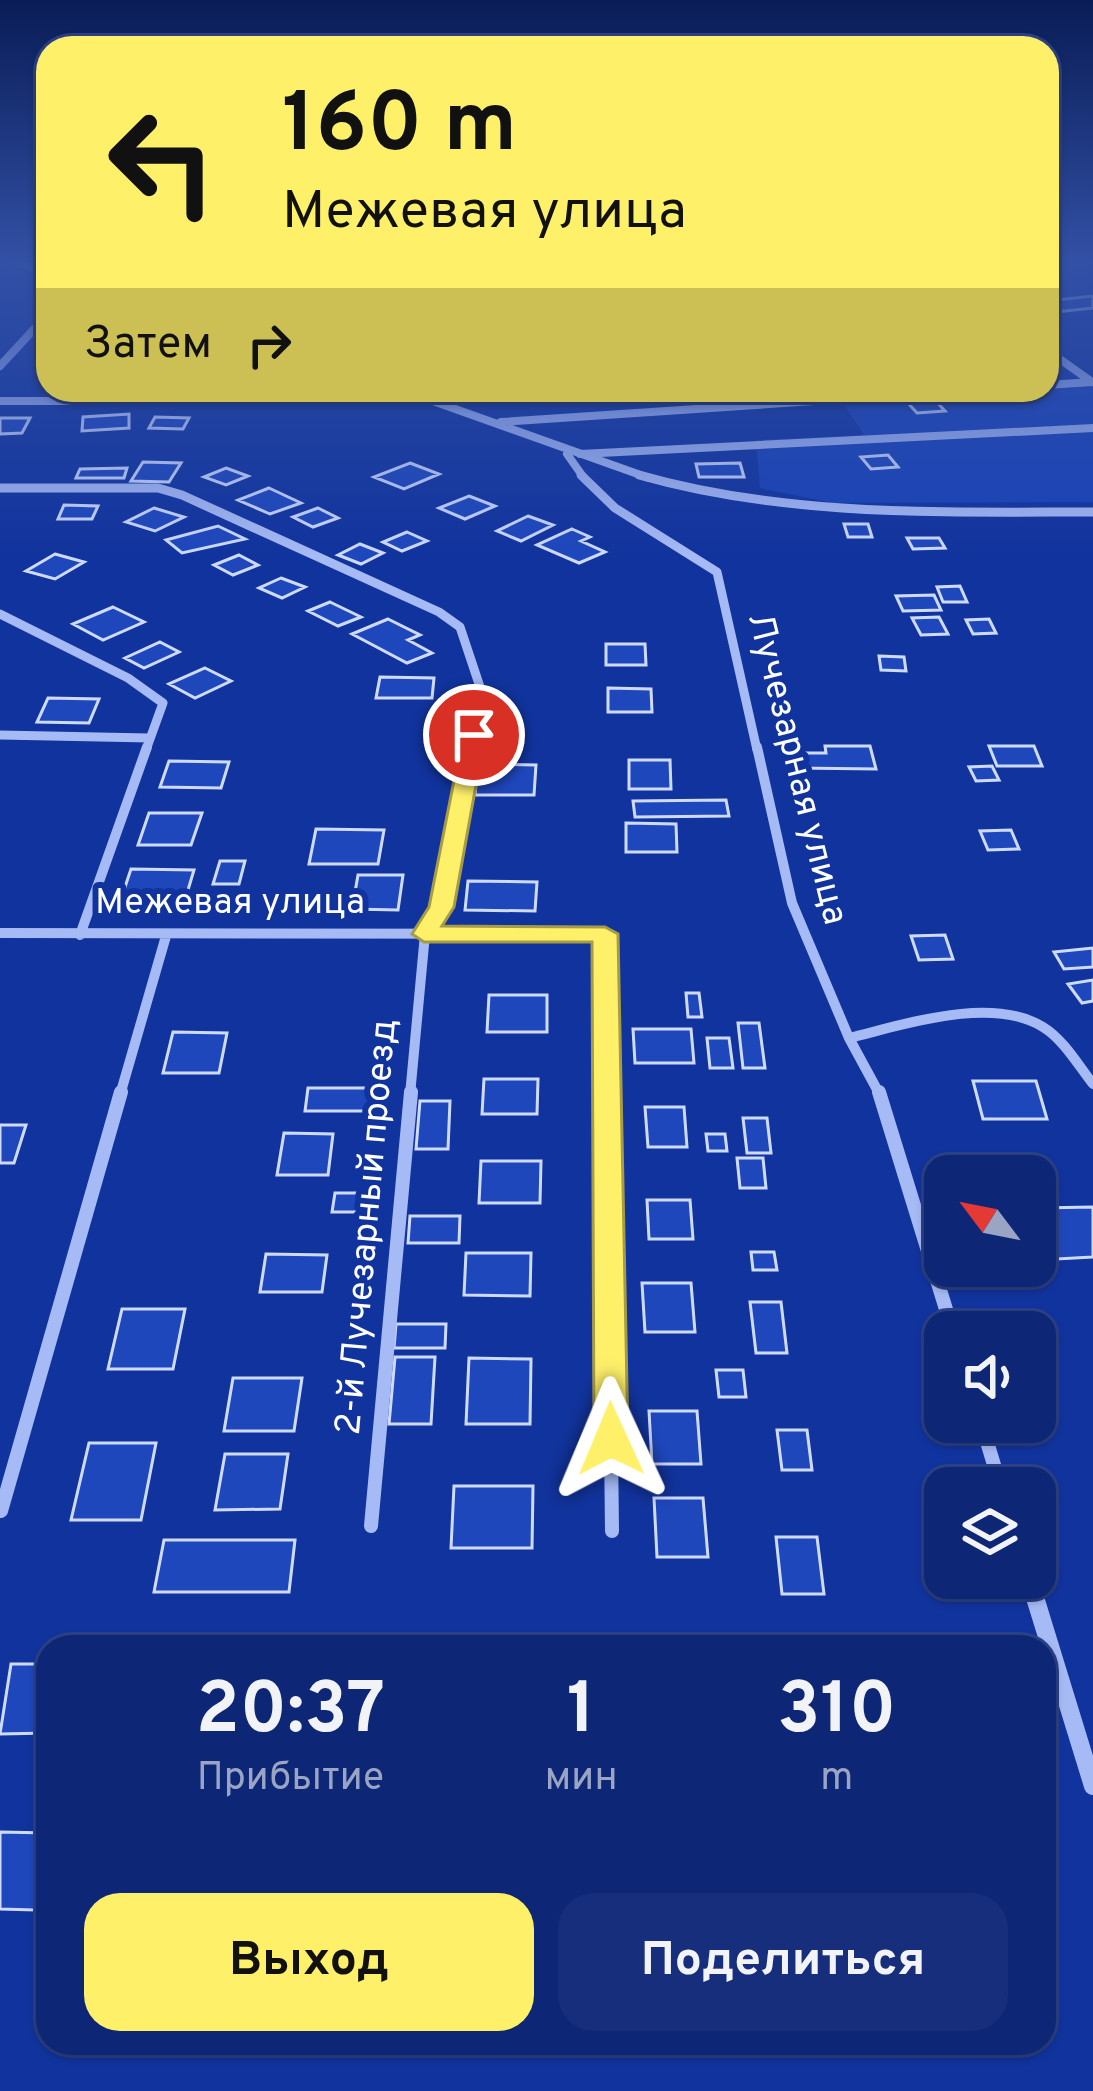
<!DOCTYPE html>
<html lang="ru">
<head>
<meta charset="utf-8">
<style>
  :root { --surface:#0d2676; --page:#162e7b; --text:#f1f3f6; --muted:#9aa5c5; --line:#2d4388; --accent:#fff06a }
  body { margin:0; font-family:Overpass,sans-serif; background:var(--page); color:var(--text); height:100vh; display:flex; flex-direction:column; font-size:45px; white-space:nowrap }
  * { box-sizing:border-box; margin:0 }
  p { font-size:39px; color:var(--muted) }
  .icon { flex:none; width:66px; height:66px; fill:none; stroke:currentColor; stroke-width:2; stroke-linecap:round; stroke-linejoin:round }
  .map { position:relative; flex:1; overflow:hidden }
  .details { position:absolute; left:36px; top:1635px; width:1020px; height:420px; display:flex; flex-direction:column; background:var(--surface); border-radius:36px; box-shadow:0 3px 9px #0004,0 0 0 3px var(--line) }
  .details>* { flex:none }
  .guide { position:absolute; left:36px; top:36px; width:1023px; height:366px; border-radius:36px; box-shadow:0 3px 9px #0004,0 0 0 3px var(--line); background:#fff06a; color:#111; overflow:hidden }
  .needle { width:78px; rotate:302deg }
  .tools { position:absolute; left:924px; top:1155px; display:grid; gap:24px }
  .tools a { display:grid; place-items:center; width:132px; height:132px; border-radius:24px; background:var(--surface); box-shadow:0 3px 9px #0004,0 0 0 3px var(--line); font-size:60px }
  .pin { position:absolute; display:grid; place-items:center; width:102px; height:102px; color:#fff; margin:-51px; border:6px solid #fff; border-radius:50%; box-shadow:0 3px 12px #0007 }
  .me { position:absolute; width:132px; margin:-66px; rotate:359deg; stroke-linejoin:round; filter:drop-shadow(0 0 9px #0008) }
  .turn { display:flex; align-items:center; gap:42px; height:252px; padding:0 48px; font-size:54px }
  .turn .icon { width:156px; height:156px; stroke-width:2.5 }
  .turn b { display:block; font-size:84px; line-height:102px }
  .then { display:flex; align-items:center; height:114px; padding:0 48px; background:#0003; gap:24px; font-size:45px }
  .eta { display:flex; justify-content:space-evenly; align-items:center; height:204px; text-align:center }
  .eta b { font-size:72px; font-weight:700; line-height:84px }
  .action { display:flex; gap:24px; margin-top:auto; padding:24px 48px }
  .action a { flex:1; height:138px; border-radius:36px; background:var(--accent); color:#111; font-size:48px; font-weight:700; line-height:138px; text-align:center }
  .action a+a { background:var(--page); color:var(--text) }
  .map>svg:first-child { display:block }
  .green { fill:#1842b7 }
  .building { fill:#1e47bc; stroke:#cfdbfe; stroke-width:3 }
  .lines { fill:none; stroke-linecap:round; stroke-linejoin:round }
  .minor-far4 { stroke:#a6baf5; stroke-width:8 }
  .minor-far3 { stroke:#a6baf5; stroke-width:9 }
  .minor-far2 { stroke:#a6baf5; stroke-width:10 }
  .minor-far1 { stroke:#a6baf5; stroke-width:14 }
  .minor { stroke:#a6baf5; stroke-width:18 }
  .route { fill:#fff06a; stroke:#a69c45; stroke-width:3 }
  .labels { text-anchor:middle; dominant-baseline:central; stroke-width:12; stroke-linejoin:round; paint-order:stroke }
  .street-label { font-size:36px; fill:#fff; stroke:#11339d }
</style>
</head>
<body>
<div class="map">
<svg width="1093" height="2091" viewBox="0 0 1093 2091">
  <rect width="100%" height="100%" fill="#11339d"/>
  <path class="green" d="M 1093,386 L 1093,502 L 832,503 L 760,488 L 756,440 L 864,435 L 843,403 Z"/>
  <path class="building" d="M 1093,296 L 1093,308 L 1047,313 L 1047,301 Z
    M 935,400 L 945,411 L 917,413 L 907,402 Z
    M 129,414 L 129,428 L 82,431 L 83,417 Z
    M 155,417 L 189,418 L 183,429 L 149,428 Z
    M 0,418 L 30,418 L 22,433 L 0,434 Z
    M 888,455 L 898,467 L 871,469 L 861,457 Z
    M 143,462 L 181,463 L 169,482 L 131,481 Z
    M 410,463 L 439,474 L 404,489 L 374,477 Z
    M 740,463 L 744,477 L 699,477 L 696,464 Z
    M 127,468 L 124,478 L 76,478 L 80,469 Z
    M 226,468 L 248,476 L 226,485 L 204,477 Z
    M 269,488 L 301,503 L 270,514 L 238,500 Z
    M 469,496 L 495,506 L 465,519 L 439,508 Z
    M 64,505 L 98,506 L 92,519 L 58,519 Z
    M 154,508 L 184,517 L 155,531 L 126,522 Z
    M 318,508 L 338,518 L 313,527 L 293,517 Z
    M 528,516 L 553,525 L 521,541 L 497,531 Z
    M 844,524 L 868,524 L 872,537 L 848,537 Z
    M 218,526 L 245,539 L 182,553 L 166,540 Z
    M 572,529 L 590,537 L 581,541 L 605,552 L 579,563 L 537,545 Z
    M 407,532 L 427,541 L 402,551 L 383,542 Z
    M 907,538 L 939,538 L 945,548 L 913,549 Z
    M 360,544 L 383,553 L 361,564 L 338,555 Z
    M 55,554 L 84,562 L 55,579 L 26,571 Z
    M 239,555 L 258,565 L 233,575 L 214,565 Z
    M 281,578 L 305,587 L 282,598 L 259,588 Z
    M 960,586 L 967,602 L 943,602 L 937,587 Z
    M 934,595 L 941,610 L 903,611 L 896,596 Z
    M 330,602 L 361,617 L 338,626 L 308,611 Z
    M 113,607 L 144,622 L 103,640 L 73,624 Z
    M 939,617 L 948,634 L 921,635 L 912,618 Z
    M 388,619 L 420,635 L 408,640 L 432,653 L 407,663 L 352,634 Z
    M 989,619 L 996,633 L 973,634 L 966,620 Z
    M 160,642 L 179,652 L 144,668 L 125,658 Z
    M 606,644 L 645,644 L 646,665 L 606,665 Z
    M 879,656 L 904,657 L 906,671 L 881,670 Z
    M 205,668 L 231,681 L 195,698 L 169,684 Z
    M 380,677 L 434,678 L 432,698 L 376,698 Z
    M 608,688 L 651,689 L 652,712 L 608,712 Z
    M 48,698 L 99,699 L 89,723 L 37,722 Z
    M 466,709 L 499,709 L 498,725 L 464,725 Z
    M 825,746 L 870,746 L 876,769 L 797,768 L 795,753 L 826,753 Z
    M 989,746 L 1034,746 L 1042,766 L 997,766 Z
    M 629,760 L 670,760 L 671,789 L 629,789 Z
    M 169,761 L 229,762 L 221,788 L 160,787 Z
    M 478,764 L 536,765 L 534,795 L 475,795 Z
    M 992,766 L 999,780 L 976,781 L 969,767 Z
    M 726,800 L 729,816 L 635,817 L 633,801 Z
    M 149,813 L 202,813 L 191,845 L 138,845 Z
    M 626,823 L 676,824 L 677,852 L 626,852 Z
    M 316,829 L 384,830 L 378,864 L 309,864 Z
    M 1011,830 L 1019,849 L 988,850 L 980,831 Z
    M 220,861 L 245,861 L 239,884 L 213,884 Z
    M 131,869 L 194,870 L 185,900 L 121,899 Z
    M 358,875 L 403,875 L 398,910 L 352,909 Z
    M 468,881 L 537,882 L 535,911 L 465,910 Z
    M 945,935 L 953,959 L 919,960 L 911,936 Z
    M 1093,948 L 1093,967 L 1064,969 L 1054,952 Z
    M 1093,980 L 1093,1001 L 1082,1003 L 1068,984 Z
    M 686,993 L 699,993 L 702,1017 L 688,1017 Z
    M 489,995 L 547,995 L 547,1032 L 487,1032 Z
    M 738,1023 L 759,1023 L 765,1068 L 743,1068 Z
    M 633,1029 L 691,1029 L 694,1063 L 635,1063 Z
    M 173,1032 L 227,1033 L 219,1073 L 163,1073 Z
    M 707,1038 L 729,1038 L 733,1068 L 710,1068 Z
    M 484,1079 L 538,1079 L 537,1114 L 482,1114 Z
    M 973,1081 L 1036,1081 L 1047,1119 L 983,1119 Z
    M 308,1088 L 379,1088 L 377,1111 L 305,1111 Z
    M 420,1101 L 450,1101 L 448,1149 L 416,1149 Z
    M 645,1107 L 684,1107 L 687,1147 L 648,1147 Z
    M 743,1118 L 767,1118 L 771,1153 L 747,1153 Z
    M 0,1125 L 26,1125 L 14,1163 L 0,1163 Z
    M 284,1133 L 333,1134 L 328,1175 L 277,1175 Z
    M 706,1134 L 725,1134 L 727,1151 L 708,1151 Z
    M 737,1158 L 763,1158 L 766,1188 L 740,1188 Z
    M 481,1161 L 541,1161 L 540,1203 L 479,1203 Z
    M 335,1193 L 367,1193 L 365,1212 L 332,1212 Z
    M 647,1200 L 690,1200 L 693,1239 L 649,1239 Z
    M 1093,1207 L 1093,1257 L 1057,1259 L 1040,1208 Z
    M 410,1216 L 460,1216 L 459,1243 L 408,1243 Z
    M 751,1252 L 774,1252 L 777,1270 L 753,1270 Z
    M 466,1253 L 531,1253 L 530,1296 L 464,1295 Z
    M 266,1254 L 327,1255 L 322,1292 L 260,1292 Z
    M 642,1283 L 691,1283 L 695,1332 L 645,1332 Z
    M 750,1302 L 781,1302 L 787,1353 L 756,1353 Z
    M 122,1309 L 185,1309 L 173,1369 L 108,1369 Z
    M 396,1324 L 446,1324 L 445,1348 L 394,1348 Z
    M 395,1357 L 435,1357 L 431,1424 L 389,1424 Z
    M 469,1358 L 531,1359 L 530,1424 L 466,1424 Z
    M 716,1370 L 743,1370 L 746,1397 L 719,1397 Z
    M 233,1378 L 302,1378 L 294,1431 L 224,1431 Z
    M 649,1411 L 697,1411 L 701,1464 L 652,1464 Z
    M 777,1430 L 807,1430 L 812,1470 L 782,1470 Z
    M 89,1443 L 156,1443 L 141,1520 L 71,1520 Z
    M 225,1454 L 288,1454 L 280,1509 L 215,1510 Z
    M 454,1486 L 533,1486 L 532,1548 L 451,1548 Z
    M 654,1498 L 703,1498 L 708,1557 L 657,1557 Z
    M 776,1537 L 817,1537 L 824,1594 L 782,1594 Z
    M 164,1540 L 295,1540 L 289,1592 L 154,1592 Z
    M 11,1664 L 48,1664 L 48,1733 L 0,1734 Z
    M 0,1832 L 48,1833 L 35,1910 L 0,1909 Z
    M 715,2043 L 814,2043 L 815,2050 L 715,2052 Z"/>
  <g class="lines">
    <path class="minor-far4" d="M 18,263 L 48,272
      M 1047,350 L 1092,382
      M 0,366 L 48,314
      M 1047,385 L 1092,382
      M 402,390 L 649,478
      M 0,401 L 276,401
      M 501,422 L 979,390
      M 567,454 L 584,478
      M 580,454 L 1093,428"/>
    <path class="minor-far3" d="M 581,475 L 615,508 L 717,572 L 757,750
      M 639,475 C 786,517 941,512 1093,512
      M 0,488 L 158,488 L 182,495 L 439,612 L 460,627 L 480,687
      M 0,614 L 128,678 L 163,703 L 146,750
      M 0,735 L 149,738
      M 471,750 L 474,735"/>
    <path class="minor-far2" d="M 757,747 L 792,903 L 849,1038 C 903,1025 991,995 1043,1027 C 1064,1040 1078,1065 1093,1084
      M 0,933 L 605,934 L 607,1095
      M 80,935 L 147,747
      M 849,1038 L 880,1095
      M 120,1095 L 166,936
      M 410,1095 L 425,934 L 441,907 L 472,747"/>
    <path class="minor-far1" d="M 607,1092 L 612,1531
      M 879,1092 L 953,1332
      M 981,1422 L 1001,1488
      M 1,1511 L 121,1092
      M 371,1526 L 411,1092"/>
    <path class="minor" d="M 1029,1578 L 1093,1786"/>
  </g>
  <linearGradient id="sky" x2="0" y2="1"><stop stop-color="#091c56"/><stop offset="0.47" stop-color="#3250a5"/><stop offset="1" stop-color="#3250a5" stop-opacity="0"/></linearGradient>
  <rect width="1093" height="556" fill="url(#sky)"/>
  <path class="route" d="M 474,728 L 485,735 L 454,907 L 442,926 L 605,927 L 618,934 L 628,1439 L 623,1448 L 599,1448 L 594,1439 L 592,942 L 424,942 L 412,934 L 429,907 L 463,735 Z"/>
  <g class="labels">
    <g class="street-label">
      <text transform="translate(796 769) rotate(76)">Лучезарная улица</text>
      <text x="230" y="904">Межевая улица</text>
      <text transform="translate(368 1227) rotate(-85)">2-й Лучезарный проезд</text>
    </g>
  </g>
</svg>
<div class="tools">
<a><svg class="needle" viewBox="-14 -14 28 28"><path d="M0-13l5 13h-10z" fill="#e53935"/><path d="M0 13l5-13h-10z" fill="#9aa5c5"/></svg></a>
<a><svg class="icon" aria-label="sound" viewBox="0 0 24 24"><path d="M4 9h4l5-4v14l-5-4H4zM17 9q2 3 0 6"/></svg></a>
<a><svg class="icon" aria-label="layers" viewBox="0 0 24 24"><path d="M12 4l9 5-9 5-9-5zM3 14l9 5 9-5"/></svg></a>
</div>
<div class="pin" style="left:474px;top:735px;background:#d93025"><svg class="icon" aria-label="arrive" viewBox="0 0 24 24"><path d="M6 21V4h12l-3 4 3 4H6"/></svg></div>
<svg class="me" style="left:611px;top:1439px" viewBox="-20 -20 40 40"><path d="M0-17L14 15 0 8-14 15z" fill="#fff06a" stroke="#fff" stroke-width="4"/></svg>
<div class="guide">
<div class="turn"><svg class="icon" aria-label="left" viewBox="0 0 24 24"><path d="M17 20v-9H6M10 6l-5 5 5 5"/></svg><div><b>160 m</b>Межевая улица</div></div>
<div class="then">Затем<svg class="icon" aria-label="right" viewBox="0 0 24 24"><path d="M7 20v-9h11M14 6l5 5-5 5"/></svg></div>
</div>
<section class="details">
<div class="eta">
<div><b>20:37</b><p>Прибытие</p></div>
<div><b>1</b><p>мин</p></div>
<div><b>310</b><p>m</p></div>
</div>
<div class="action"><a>Выход</a><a>Поделиться</a></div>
</section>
</div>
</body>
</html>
